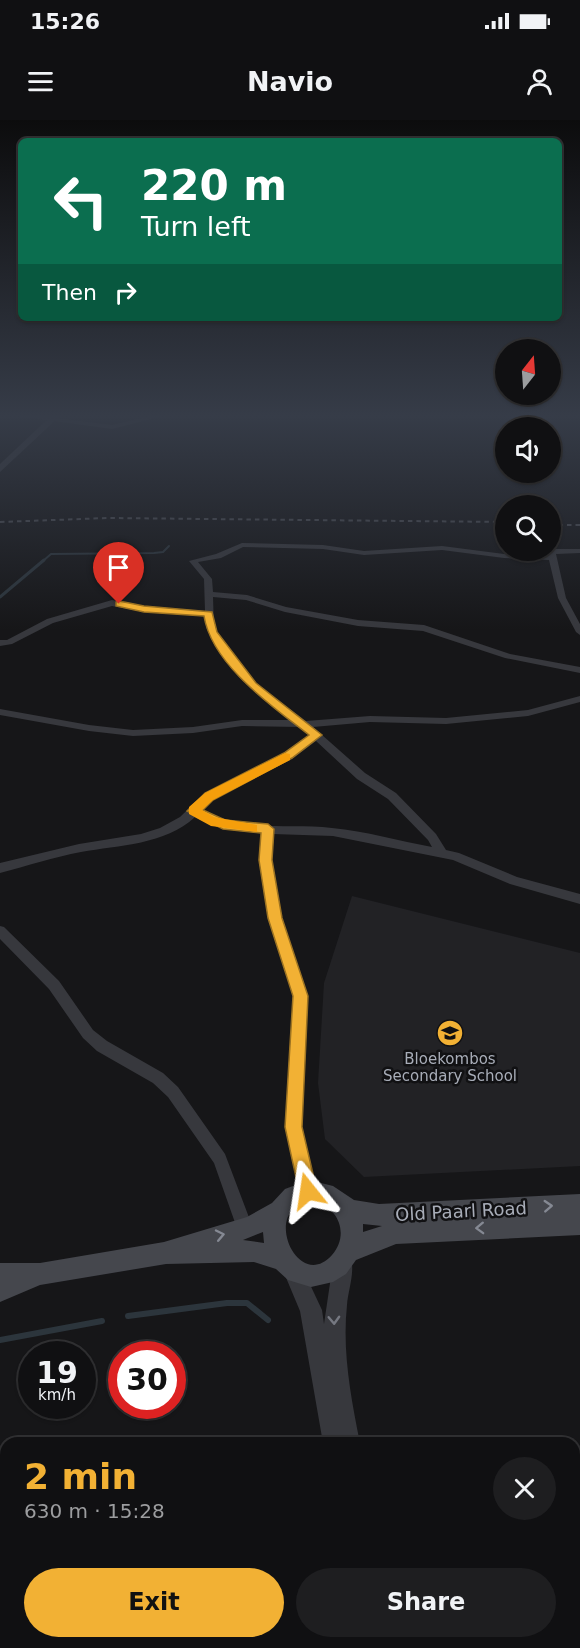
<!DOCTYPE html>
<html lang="en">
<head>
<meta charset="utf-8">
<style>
  :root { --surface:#101012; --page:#1e1e20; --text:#f1f3f6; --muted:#9c9d9f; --line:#303032; --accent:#f2b134 }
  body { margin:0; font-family:"DejaVu Sans",sans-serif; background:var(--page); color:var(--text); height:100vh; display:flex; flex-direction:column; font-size:22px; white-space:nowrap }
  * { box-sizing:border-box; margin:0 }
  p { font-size:20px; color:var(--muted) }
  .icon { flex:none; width:33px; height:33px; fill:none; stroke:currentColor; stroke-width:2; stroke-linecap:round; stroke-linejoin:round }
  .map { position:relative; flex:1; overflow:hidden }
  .panel { position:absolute; left:0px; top:1317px; width:580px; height:212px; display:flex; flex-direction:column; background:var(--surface); border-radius:18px 18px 0 0; box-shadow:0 2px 4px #0004,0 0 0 2px var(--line) }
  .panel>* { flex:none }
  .guide { position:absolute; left:18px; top:18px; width:544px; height:183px; border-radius:9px; box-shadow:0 2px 4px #0004,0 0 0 2px var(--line); background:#0b6e4f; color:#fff; overflow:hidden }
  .needle { width:39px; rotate:17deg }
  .fabs { position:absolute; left:495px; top:219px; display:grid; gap:12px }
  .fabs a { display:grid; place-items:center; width:66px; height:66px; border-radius:50%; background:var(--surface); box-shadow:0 2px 4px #0004,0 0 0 2px var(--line); font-size:30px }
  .speed { position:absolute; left:18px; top:1221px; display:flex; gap:12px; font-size:30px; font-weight:700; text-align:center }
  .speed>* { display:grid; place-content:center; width:78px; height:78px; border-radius:50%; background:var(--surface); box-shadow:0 2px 4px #0004,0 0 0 2px var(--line); line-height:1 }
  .speed small { font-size:15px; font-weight:400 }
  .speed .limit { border:9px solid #d22; background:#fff; color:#111 }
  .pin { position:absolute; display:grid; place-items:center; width:51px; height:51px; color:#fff; margin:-62px -26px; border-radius:50% 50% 50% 0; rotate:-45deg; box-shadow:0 0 6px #0007 }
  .pin .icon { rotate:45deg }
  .me { position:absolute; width:66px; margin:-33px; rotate:345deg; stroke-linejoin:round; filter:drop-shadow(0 0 4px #0008) }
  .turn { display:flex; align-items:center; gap:21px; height:126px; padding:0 24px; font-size:27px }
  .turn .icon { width:78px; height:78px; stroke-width:2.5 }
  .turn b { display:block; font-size:42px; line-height:51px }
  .then { display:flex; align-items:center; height:57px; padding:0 24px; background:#0003; gap:12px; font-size:22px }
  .round { display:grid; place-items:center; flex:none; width:63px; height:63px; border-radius:32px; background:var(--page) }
  .headline { display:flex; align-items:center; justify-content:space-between; height:102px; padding:0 24px }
  h1 { font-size:36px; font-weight:600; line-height:45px; color:var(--accent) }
  .primary-button { display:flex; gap:12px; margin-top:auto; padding:12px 24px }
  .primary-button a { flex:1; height:69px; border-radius:36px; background:var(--accent); color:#111; font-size:24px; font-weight:600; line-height:69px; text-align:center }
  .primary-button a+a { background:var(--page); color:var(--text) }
  .status { display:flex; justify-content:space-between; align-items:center; height:42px; padding:0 30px; background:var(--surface); direction:ltr }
  .status svg { height:16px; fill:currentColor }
  header { display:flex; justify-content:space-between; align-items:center; height:78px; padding:0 24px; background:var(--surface); font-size:27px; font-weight:600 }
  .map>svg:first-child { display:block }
  .built { fill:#222225 }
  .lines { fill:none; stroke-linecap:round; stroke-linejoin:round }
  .stream-far2 { stroke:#2c353c; stroke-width:2 }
  .stream-far1 { stroke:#2c353c; stroke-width:3 }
  .stream { stroke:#2c353c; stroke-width:6 }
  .minor { fill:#37383d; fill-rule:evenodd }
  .tertiary { fill:#37383d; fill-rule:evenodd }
  .secondary { fill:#45474d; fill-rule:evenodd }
  .rail { stroke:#4a4c52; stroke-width:2; stroke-dasharray:4.5 4; stroke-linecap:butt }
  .oneway { stroke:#858993 }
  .oneway2 { stroke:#757881 }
  .route { fill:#f2b134; stroke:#9d7322; stroke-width:1.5 }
  .slow { fill:#f59e0b }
  .labels { text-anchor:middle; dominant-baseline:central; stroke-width:5; stroke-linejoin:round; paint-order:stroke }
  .poi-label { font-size:15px; fill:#a8adb8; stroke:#111113 }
  .near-street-label { font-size:18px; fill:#a8adb8; stroke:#111113 }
</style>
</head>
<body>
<div class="status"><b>15:26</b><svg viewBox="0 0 49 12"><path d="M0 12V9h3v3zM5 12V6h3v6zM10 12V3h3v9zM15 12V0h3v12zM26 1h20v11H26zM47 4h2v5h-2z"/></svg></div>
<header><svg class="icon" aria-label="menu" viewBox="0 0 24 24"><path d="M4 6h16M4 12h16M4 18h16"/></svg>Navio<svg class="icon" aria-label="person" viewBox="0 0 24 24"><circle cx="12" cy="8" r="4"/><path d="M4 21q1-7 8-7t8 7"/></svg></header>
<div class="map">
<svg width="580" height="1528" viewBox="0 0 580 1528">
  <rect width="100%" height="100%" fill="#161618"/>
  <path class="built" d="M 352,776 L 580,833 L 580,1046 L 364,1057 L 325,1019 L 318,963 L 324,863 Z"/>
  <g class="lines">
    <path class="stream-far2" d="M 43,441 L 51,434 L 154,433 L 163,432 L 169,426"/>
    <path class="stream-far1" d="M 0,477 L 44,440"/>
    <path class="stream" d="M 128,1196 L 227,1183 L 247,1183 L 268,1200
      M 0,1220 L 102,1201"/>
    <path class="minor" d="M 17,296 L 40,296 L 112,305 L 150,296 L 163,296 L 112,309 Z
      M 242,423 L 323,425 L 364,431 L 442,426 L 504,434 L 548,435 L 549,432 L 555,429 L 580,429 L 580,433 L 556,434 L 566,478 L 580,504 L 580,515 L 576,512 L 558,478 L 549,440 L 504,438 L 442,430 L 364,435 L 323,429 L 243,427 L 221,438 L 198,442 L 212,459 L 213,472 L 247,475 L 286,487 L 358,500 L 424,505 L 510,534 L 580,547 L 580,553 L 505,538 L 423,511 L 358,506 L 285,492 L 246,480 L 213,477 L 214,508 L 256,564 L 306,601 L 370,596 L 446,598 L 528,590 L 580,576 L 580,582 L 528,596 L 446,604 L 370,602 L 313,607 L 365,653 L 396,673 L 436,714 L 446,730 L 459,733 L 517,757 L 580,774 L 580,784 L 510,764 L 453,740 L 333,716 L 273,714 L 271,740 L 281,798 L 307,876 L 301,1007 L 316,1071 L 314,1077 L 308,1079 L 302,1077 L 300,1071 L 287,1007 L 293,876 L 269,798 L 259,740 L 262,713 C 238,712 215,709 195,697 C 165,725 119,725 81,732 C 54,737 27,746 0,753 L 0,743 L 79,724 L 141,714 L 160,708 L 180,697 L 205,673 L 284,633 L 310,615 L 301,607 L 242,606 L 193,613 L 133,616 L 89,611 L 0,595 L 0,589 L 89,605 L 133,610 L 193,607 L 242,600 L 293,600 L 250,568 L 206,508 L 205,496 L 144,492 L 112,486 L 53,503 L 12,524 L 0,526 L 0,520 L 7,520 L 47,499 L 112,480 L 144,486 L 205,491 L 204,459 L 189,441 L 216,434 ZM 316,621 L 357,659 L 388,679 L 428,720 L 432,727 C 399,721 366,711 332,708 C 289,703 240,713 201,690 L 213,679 L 292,639 Z
      M 0,806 L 4,807 L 59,861 L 93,910 L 107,921 L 163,953 L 178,967 L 225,1034 L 253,1108 L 251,1114 L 245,1116 L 239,1114 L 214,1043 L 168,977 L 153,963 L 97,931 L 83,918 L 49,869 L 0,819 Z"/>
    <path class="tertiary" d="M 51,296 L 60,296 L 0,352 L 0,344 Z
      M 343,1133 L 350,1136 C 356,1150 348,1170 347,1185 C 342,1231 351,1278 360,1323 L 323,1323 L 300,1191 L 282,1148 L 285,1141 L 292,1138 L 299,1141 L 322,1190 L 324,1204 L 333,1143 L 336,1136 Z
      M 412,1522 L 439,1522 L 441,1528 L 414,1528 Z"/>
    <path class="secondary" d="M 309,1060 L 333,1066 L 354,1080 L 379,1084 L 580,1074 L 580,1115 L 396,1124 L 356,1140 L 346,1154 L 333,1162 L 311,1167 L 288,1160 L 276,1149 L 254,1142 L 166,1144 L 40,1165 L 0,1182 L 0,1143 L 40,1143 L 164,1122 L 247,1097 L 272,1083 L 285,1069 ZM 315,1082 C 340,1088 349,1116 332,1135 C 296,1175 258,1081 315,1082 ZM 363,1104 L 382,1106 L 363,1112 ZM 263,1112 L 264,1123 L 243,1120 Z"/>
    <path class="rail" d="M 0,402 L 108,398 L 506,402
      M 550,405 L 580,405"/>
  </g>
  <defs><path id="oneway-chevron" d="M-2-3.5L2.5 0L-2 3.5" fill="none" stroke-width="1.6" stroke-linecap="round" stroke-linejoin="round" transform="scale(1.5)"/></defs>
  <g class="oneway">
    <use href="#oneway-chevron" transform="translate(548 1086) rotate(-3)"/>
    <use href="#oneway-chevron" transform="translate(480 1108) rotate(178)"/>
    <use href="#oneway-chevron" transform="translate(220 1115) rotate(-12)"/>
  </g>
  <use class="oneway2" href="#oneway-chevron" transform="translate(334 1200) rotate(88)"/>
  <linearGradient id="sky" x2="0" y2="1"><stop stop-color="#0c0c0d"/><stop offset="0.58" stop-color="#363c48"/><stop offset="1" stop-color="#363c48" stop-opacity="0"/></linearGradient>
  <rect width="580" height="510" fill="url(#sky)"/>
  <path class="route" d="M 119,481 L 144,486 L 212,492 L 217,512 L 256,563 L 322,615 L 292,638 L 213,680 L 203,690 L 225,700 L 268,704 L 274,709 L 272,740 L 282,798 L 308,876 L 302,1007 L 317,1071 L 314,1077 L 308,1080 L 301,1077 L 299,1071 L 285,1007 L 293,876 L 268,798 L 259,740 L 261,713 L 223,709 L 187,691 L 205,673 L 284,633 L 309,615 C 272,586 212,545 204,496 L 144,492 L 116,486 L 116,482 Z"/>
  <path class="slow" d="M 285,633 L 290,634 L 290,640 L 213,680 L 202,690 L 214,697 L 257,705 L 257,712 L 211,706 L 189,694 L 189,687 L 205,673 Z"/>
  <defs>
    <symbol id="school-disc" viewBox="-11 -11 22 22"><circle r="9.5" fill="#f2b134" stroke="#111113"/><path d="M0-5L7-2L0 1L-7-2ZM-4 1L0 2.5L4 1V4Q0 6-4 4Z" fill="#111"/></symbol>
  </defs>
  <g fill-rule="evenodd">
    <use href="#school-disc" x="435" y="898" width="30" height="30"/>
  </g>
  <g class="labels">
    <g class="poi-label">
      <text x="450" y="939">Bloekombos<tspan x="450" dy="17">Secondary School</tspan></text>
    </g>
    <g class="near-street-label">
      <text transform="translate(461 1091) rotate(-3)">Old Paarl Road</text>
    </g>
  </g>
</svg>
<div class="fabs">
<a><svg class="needle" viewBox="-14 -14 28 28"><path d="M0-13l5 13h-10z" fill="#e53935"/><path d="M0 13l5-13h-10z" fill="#9c9d9f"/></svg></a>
<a><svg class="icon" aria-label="sound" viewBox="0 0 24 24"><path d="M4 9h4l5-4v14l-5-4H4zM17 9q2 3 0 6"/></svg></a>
<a><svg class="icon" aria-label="search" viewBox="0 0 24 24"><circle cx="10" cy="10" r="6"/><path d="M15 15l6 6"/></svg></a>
</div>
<div class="speed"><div>19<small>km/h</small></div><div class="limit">30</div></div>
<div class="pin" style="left:119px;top:484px;background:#d93025"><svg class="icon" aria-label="arrive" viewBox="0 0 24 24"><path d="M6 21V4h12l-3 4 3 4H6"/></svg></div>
<svg class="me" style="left:308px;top:1071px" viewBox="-20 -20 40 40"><path d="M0-17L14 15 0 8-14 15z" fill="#f2b134" stroke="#fff" stroke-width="4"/></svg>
<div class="guide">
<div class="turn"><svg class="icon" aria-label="left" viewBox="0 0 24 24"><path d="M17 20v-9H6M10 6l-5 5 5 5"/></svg><div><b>220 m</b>Turn left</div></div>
<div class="then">Then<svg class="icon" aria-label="right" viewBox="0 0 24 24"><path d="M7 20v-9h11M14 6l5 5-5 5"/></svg></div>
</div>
<section class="panel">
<div class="headline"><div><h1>2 min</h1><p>630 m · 15:28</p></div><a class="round"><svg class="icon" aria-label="close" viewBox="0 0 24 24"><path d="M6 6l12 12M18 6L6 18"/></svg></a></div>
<div class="primary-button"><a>Exit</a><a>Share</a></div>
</section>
</div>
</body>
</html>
